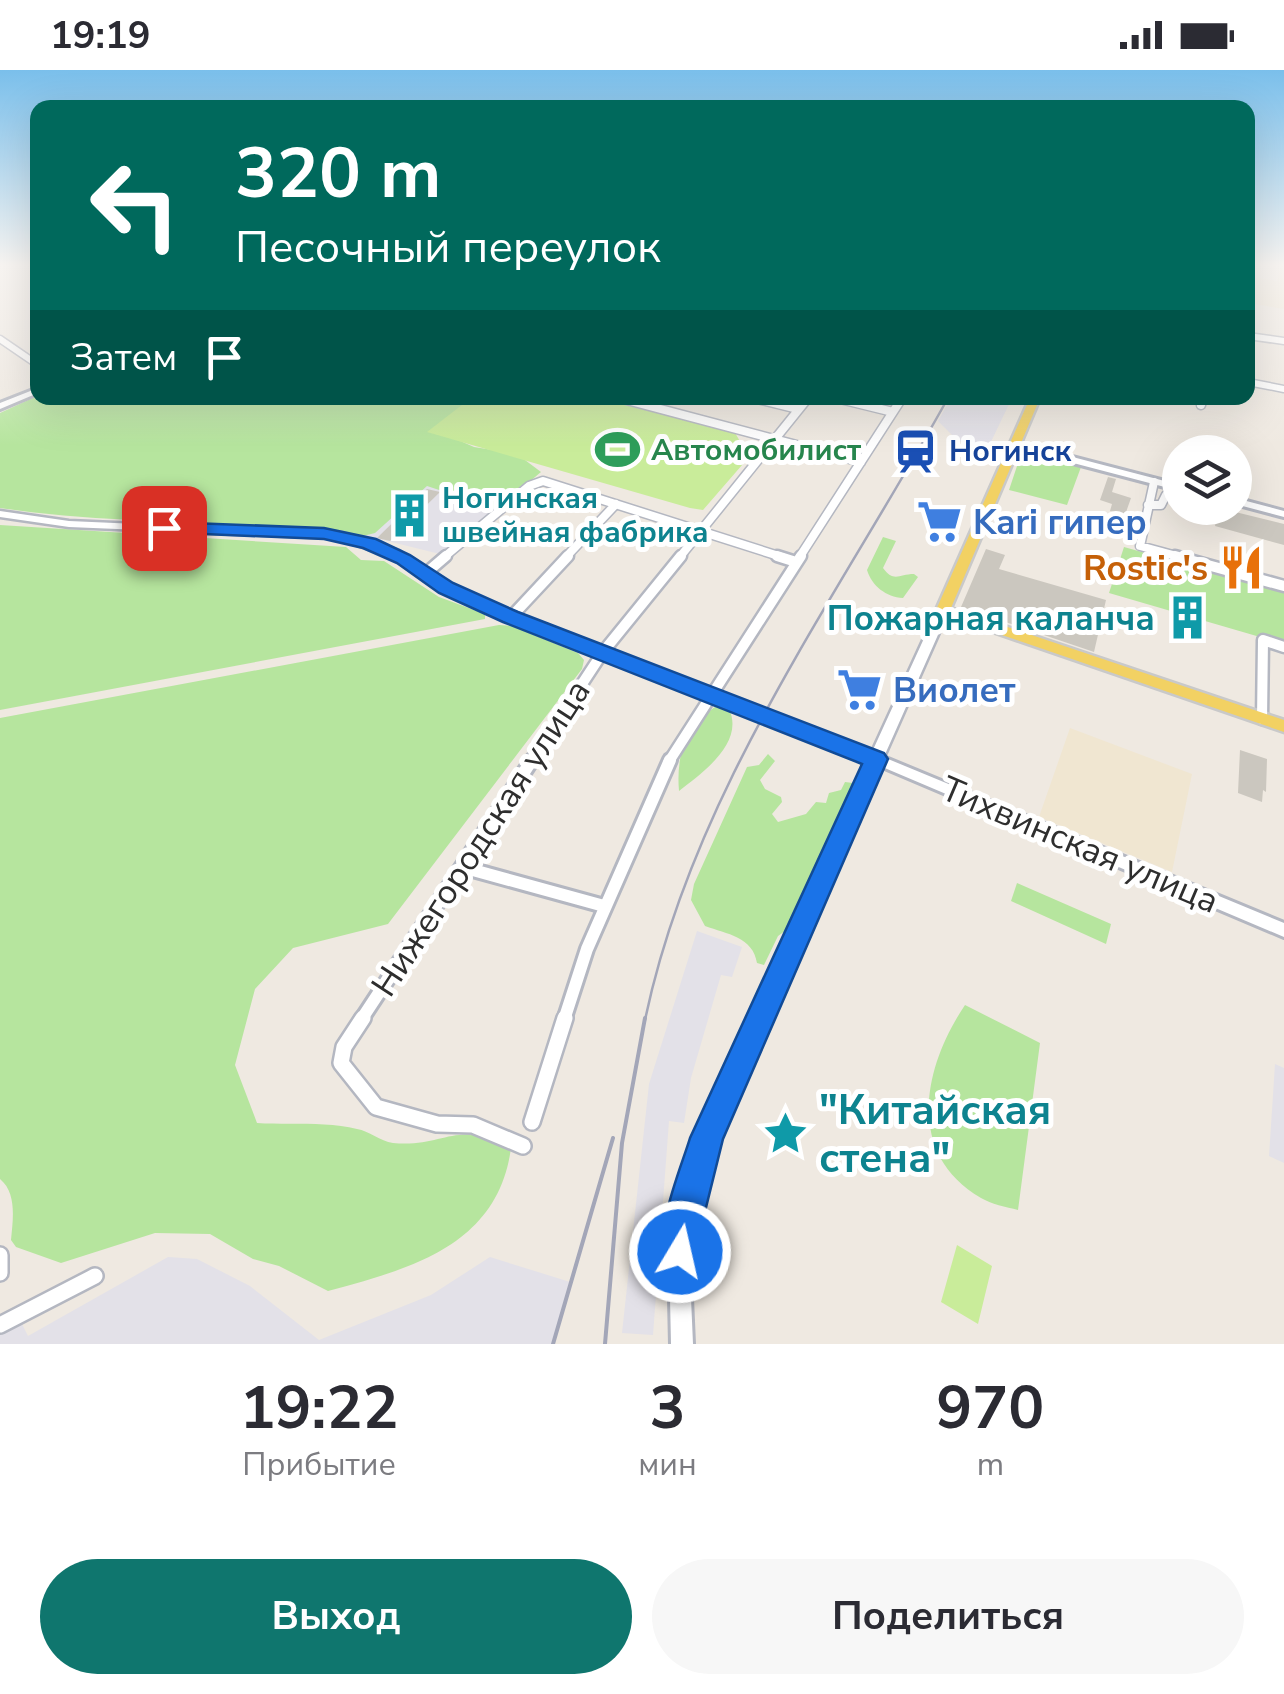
<!DOCTYPE html>
<html lang="ru">
<head>
<meta charset="utf-8">
<style>
  :root { --surface:#fff; --page:#f7f7f7; --text:#2b2b33; --muted:#7c7c81; --accent:#0f766e }
  body { margin:0; font-family:"Nunito Sans",sans-serif; background:var(--page); color:var(--text); height:100vh; display:flex; flex-direction:column; font-size:38px; white-space:nowrap }
  * { box-sizing:border-box; margin:0 }
  p { font-size:32px; color:var(--muted) }
  .icon { flex:none; width:55px; height:55px; fill:none; stroke:currentColor; stroke-width:2; stroke-linecap:round; stroke-linejoin:round }
  .map { position:relative; height:1274px; overflow:hidden }
  .sheet { display:flex; flex-direction:column; background:var(--surface); flex:1 }
  .sheet>* { flex:none }
  .hud { position:absolute; left:30px; top:30px; width:1225px; height:305px; border-radius:20px; box-shadow:0 10px 40px #0002; background:#00695c; color:#fff; overflow:hidden }
  .fabs { position:absolute; left:1162px; top:365px; display:grid; gap:20px }
  .fabs a { display:grid; place-items:center; width:90px; height:90px; border-radius:50%; background:var(--surface); box-shadow:0 10px 40px #0002; font-size:50px }
  .pin { position:absolute; display:grid; place-items:center; width:85px; height:85px; color:#fff; margin:-42px; border-radius:20px; box-shadow:0 5px 15px #0006 }
  .me { position:absolute; width:110px; margin:-55px; rotate:9deg; stroke-linejoin:round; filter:drop-shadow(0 0 8px #0008) }
  .turn { display:flex; align-items:center; gap:35px; height:210px; padding:0 40px; font-size:45px }
  .turn .icon { width:130px; height:130px; stroke-width:2.5 }
  .turn b { display:block; font-size:70px; line-height:85px }
  .then { display:flex; align-items:center; height:95px; padding:0 40px; background:#0003; gap:20px; font-size:38px }
  .eta { display:flex; justify-content:space-evenly; align-items:center; height:170px; text-align:center }
  .eta b { font-size:60px; font-weight:700; line-height:70px }
  .primary-button { display:flex; gap:20px; margin-top:auto; padding:20px 40px }
  .primary-button a { flex:1; height:115px; border-radius:60px; background:var(--accent); color:#fff; font-size:40px; font-weight:700; line-height:115px; text-align:center }
  .primary-button a+a { background:var(--page); color:var(--text) }
  .status { display:flex; justify-content:space-between; align-items:center; height:70px; padding:0 50px; background:var(--surface); direction:ltr }
  .status svg { height:28px; fill:currentColor }
  .map>svg:first-child { display:block }
  .industrial { fill:#e3e1e8 }
  .education { fill:#f0e6d1 }
  .green { fill:#b6e59e }
  .pitch { fill:#c9ec9a }
  .building { fill:#cbc7bf }
  .lines { fill:none; stroke-linecap:round; stroke-linejoin:round }
  .minor-far4-casing { stroke:#b4b7c1; stroke-width:9 }
  .minor-far3-casing { stroke:#b4b7c1; stroke-width:11 }
  .minor-far2-casing { stroke:#b4b7c1; stroke-width:15 }
  .minor-far1-casing { stroke:#b4b7c1; stroke-width:18 }
  .minor-casing { stroke:#b4b7c1; stroke-width:20 }
  .tertiary-casing { stroke:#b4b7c1; stroke-width:6 }
  .secondary-casing { stroke:#b4b7c1; stroke-width:5 }
  .primary-casing { stroke:#c9c9c9; stroke-width:5 }
  .minor-far4 { stroke:#fff; stroke-width:6 }
  .minor-far3 { stroke:#fff; stroke-width:8 }
  .minor-far2 { stroke:#fff; stroke-width:10 }
  .minor-far1 { stroke:#fff; stroke-width:12 }
  .minor { stroke:#fff; stroke-width:15 }
  .tertiary { fill:#fff; fill-rule:evenodd }
  .secondary { fill:#fff; fill-rule:evenodd }
  .primary { fill:#f2d163; fill-rule:evenodd }
  .rail-far1 { stroke:#a3a6b8; stroke-width:2.5 }
  .rail { stroke:#a3a6b8; stroke-width:4 }
  .route { fill:#1a73e8; stroke:#114b97; stroke-width:2.5 }
  .labels { text-anchor:middle; dominant-baseline:central; stroke-width:10; stroke-linejoin:round; paint-order:stroke }
  .far-leisure-label { font-size:30px; font-weight:bold; fill:#27864d; stroke:#fff; text-anchor:start }
  .far-transit-label { font-size:30px; font-weight:bold; fill:#164399; stroke:#fff; text-anchor:start }
  .far-culture-label { font-size:30px; font-weight:bold; fill:#0d838f; stroke:#fff; text-anchor:start }
  .shop-label { font-size:35px; font-weight:bold; fill:#366cbe; stroke:#fff; text-anchor:start }
  .food-label { font-size:35px; font-weight:bold; fill:#c56008; stroke:#fff; text-anchor:end }
  .culture-label { font-size:35px; font-weight:bold; fill:#0d838f; stroke:#fff; text-anchor:end }
  .street-label { font-size:35px; fill:#2e2e2e; stroke:#fff }
  .near-culture-label { font-size:42px; font-weight:bold; fill:#0d838f; stroke:#fff; text-anchor:start }
</style>
</head>
<body>
<div class="status"><b>19:19</b><svg viewBox="0 0 49 12"><path d="M0 12V9h3v3zM5 12V6h3v6zM10 12V3h3v9zM15 12V0h3v12zM26 1h20v11H26zM47 4h2v5h-2z"/></svg></div>
<div class="map">
<svg width="1284" height="1274" viewBox="0 0 1284 1274">
  <rect width="100%" height="100%" fill="#efe9e1"/>
  <path class="industrial" d="M 951,328 L 1012,328 L 988,378 L 958,371 L 938,351 Z
    M 423,411 L 500,434 L 444,485 L 363,465 Z
    M 697,861 L 742,877 L 732,907 L 721,905 L 691,1008 L 684,1053 L 669,1051 L 653,1265 L 622,1263 L 649,1014 Z
    M 1275,994 L 1284,998 L 1284,1093 L 1269,1086 Z
    M 168,1187 L 197,1189 L 250,1216 L 319,1270 L 431,1225 L 490,1187 L 570,1212 L 553,1274 L 0,1274 L 0,1265 L 21,1252 L 28,1266 Z"/>
  <path class="education" d="M 1281,197 L 1284,197 L 1284,239 L 1248,233 L 1248,206 L 1277,211 Z
    M 1070,658 L 1192,704 L 1172,802 L 1039,747 Z"/>
  <path class="green" d="M 37,326 L 465,328 L 456,369 L 474,377 L 517,384 L 541,402 L 497,439 L 427,416 L 375,463 L 363,466 C 242,449 120,456 0,438 L 0,343 Z
    M 1022,381 L 1081,397 L 1067,435 L 1009,420 Z
    M 0,455 L 346,477 L 361,490 L 384,491 L 439,527 L 485,544 L 485,549 L 0,640 Z
    M 883,467 L 896,471 L 883,498 C 894,513 899,504 914,504 L 918,507 L 903,528 C 886,527 872,516 867,500 Z
    M 1124,477 L 1284,522 L 1284,574 L 1109,523 Z
    M 499,555 L 512,556 L 578,583 L 584,590 L 582,599 L 388,854 L 293,878 L 255,919 L 235,995 L 257,1053 C 288,1055 326,1051 357,1059 C 369,1061 380,1071 393,1073 C 444,1078 457,1048 511,1078 C 498,1176 410,1199 328,1221 L 279,1196 L 253,1189 L 210,1164 L 155,1163 L 61,1193 L 16,1177 L 11,1170 C 13,1149 17,1123 0,1109 L 0,648 Z
    M 715,637 L 729,639 C 745,673 702,703 679,721 C 676,686 685,657 715,637 Z
    M 768,684 L 775,691 L 760,710 L 765,719 L 781,727 L 782,732 L 772,744 L 778,752 L 806,744 L 816,732 L 826,733 L 829,723 L 841,720 L 845,712 L 853,713 L 785,861 L 778,866 L 764,895 L 757,893 C 753,867 727,864 705,856 L 691,830 L 694,814 L 747,697 L 759,695 Z
    M 1017,813 L 1111,854 L 1106,874 L 1011,831 Z
    M 965,935 L 1040,973 L 1018,1140 C 1006,1137 991,1134 981,1128 C 904,1083 924,996 965,935 Z"/>
  <path class="pitch" d="M 471,328 L 595,328 L 734,361 L 749,387 L 703,440 L 690,438 L 427,362 Z
    M 957,1175 L 992,1196 L 978,1254 L 941,1232 Z"/>
  <path class="building" d="M 1108,407 L 1116,409 L 1112,422 L 1131,428 L 1125,445 L 1110,441 L 1112,434 L 1100,430 Z
    M 427,419 L 440,422 L 390,471 L 377,468 Z
    M 1219,438 L 1284,454 L 1284,475 L 1215,456 Z
    M 986,479 L 1005,485 L 999,499 L 1106,530 L 1094,582 L 961,537 Z
    M 1240,680 L 1267,689 L 1266,722 L 1263,720 L 1262,732 L 1238,723 Z"/>
  <g class="lines">
    <defs>
      <path id="minor-far4" d="M 1248,266 L 1284,271
        M 0,269 L 38,295
        M 1248,312 L 1284,319"/>
      <path id="minor-far3" d="M 619,328 L 861,392
        M 753,328 L 798,339
        M 836,328 L 893,342
        M 1201,335 L 1203,328
        M 1154,412 L 1140,476 L 1184,488
        M 1148,435 L 1161,435 L 1166,425 L 1180,428
        M 443,488 L 529,416 L 543,411 L 785,488
        M 565,488 L 616,434
        M 679,488 L 808,328
        M 799,488 L 902,328"/>
      <path id="minor-far2" d="M 777,486 L 796,492
        M 1175,486 L 1284,516
        M 425,504 L 446,486
        M 511,547 L 568,486
        M 1262,649 L 1263,570 L 1284,577
        M 530,693 L 603,582 L 681,486
        M 668,693 L 801,486"/>
      <path id="minor-far1" d="M 462,797 L 604,836
        M 361,950 L 532,690
        M 564,950 L 587,879 L 670,690"/>
      <path id="minor" d="M 363,948 L 344,977 L 341,993 L 376,1037 L 437,1054 L 473,1055 L 523,1076
        M 532,1052 L 565,948
        M 0,1185 L 0,1203
        M 0,1255 L 95,1206"/>
      <path id="tertiary" d="M 38,318 L 38,323 L 0,339 L 0,333 Z
        M 1015,372 L 1180,415 L 1180,421 L 1012,377 L 1012,373 Z
        M 1235,428 L 1284,441 L 1284,447 L 1235,434 Z
        M 876,684 L 1284,853 L 1284,867 L 880,696 L 706,1097 L 689,1182 L 693,1274 L 671,1274 L 669,1182 L 688,1096 L 869,689 L 871,685 Z"/>
      <path id="secondary" d="M 0,441 L 69,451 L 342,463 L 399,481 L 450,515 L 515,544 L 872,682 L 937,540 L 943,536 L 949,540 L 883,689 L 881,693 L 876,695 L 507,550 L 442,521 L 391,487 L 337,468 L 69,457 L 0,447 Z"/>
      <path id="primary" d="M 1030,328 L 1040,328 L 951,538 L 1284,650 L 1284,662 L 938,543 L 936,540 Z"/>
    </defs>
    <use href="#minor-far4" class="minor-far4-casing"/>
    <use href="#minor-far3" class="minor-far3-casing"/>
    <use href="#minor-far2" class="minor-far2-casing"/>
    <use href="#minor-far1" class="minor-far1-casing"/>
    <use href="#minor" class="minor-casing"/>
    <use href="#tertiary" class="tertiary-casing"/>
    <use href="#secondary" class="secondary-casing"/>
    <use href="#primary" class="primary-casing"/>
    <use href="#minor-far4" class="minor-far4"/>
    <use href="#minor-far3" class="minor-far3"/>
    <use href="#minor-far2" class="minor-far2"/>
    <use href="#minor-far1" class="minor-far1"/>
    <use href="#minor" class="minor"/>
    <use href="#tertiary" class="tertiary"/>
    <use href="#secondary" class="secondary"/>
    <use href="#primary" class="primary"/>
    <path class="rail-far1" d="M 645,950 C 693,721 836,530 948,328"/>
    <path class="rail" d="M 553,1274 L 613,1068
      M 605,1274 L 622,1073 L 645,948"/>
  </g>
  <linearGradient id="sky" x2="0" y2="1"><stop stop-color="#7abfeb"/><stop offset="0.52" stop-color="#f8f5f2"/><stop offset="1" stop-color="#f8f5f2" stop-opacity="0"/></linearGradient>
  <rect width="1284" height="375" fill="url(#sky)"/>
  <path class="route" d="M 164,452 L 324,458 L 376,469 L 410,485 L 453,513 L 518,542 L 884,683 L 888,689 L 723,1069 L 692,1194 L 680,1200 L 667,1194 C 653,1162 680,1101 690,1068 L 862,694 L 503,552 L 439,523 L 397,493 L 363,478 L 324,469 L 158,462 L 155,458 Z"/>
  <defs>
    <symbol id="stadium-bare" viewBox="-9 -9 18 18"><path d="M0-5a6.5 5 0 1 0 0 10a6.5 5 0 1 0 0-10ZM-3.5-1.8h7v3.6h-7Z" fill="#2e9e5b" stroke="#fff" stroke-width="2.5" paint-order="stroke"/></symbol>
    <symbol id="station-bare" viewBox="-9 -9 18 18"><path d="M-3-6H3Q5-6 5-4V2Q5 4 3 4L4.5 6H3L1.5 4h-3L-3 6H-4.5L-3 4Q-5 4-5 2V-4Q-5-6-3-6ZM-3.5-4v3h7v-3ZM-3.5 1v1.5H-2V1ZM2 1v1.5H3.5V1Z" fill="#1a4fb4" stroke="#fff" stroke-width="2.5" paint-order="stroke"/></symbol>
    <symbol id="building-bare" viewBox="-9 -9 18 18"><path d="M-4-6H4V6H1V3H-1V6H-4ZM-2.5-4.3h1.7v1.8h-1.7ZM.8-4.3h1.7v1.8H.8ZM-2.5-1h1.7V.8h-1.7ZM.8-1h1.7V.8H.8Z" fill="#0f9aa8" stroke="#fff" stroke-width="2.5" paint-order="stroke"/></symbol>
    <symbol id="supermarket-bare" viewBox="-9 -9 18 18"><path d="M-6-5.5h2.5l.6 2H6L4.5 2H-2.5L-4.4-4H-6ZM-1.5 3.2a1.3 1.3 0 1 0 .1 0ZM3 3.2a1.3 1.3 0 1 0 .1 0Z" fill="#3f7fe0" stroke="#fff" stroke-width="2.5" paint-order="stroke"/></symbol>
    <symbol id="restaurant-bare" viewBox="-9 -9 18 18"><path d="M-5-6h1v4h1v-4h1v4h1v-4h1v5L-1.5 .5V6h-2V.5L-5-1ZM5-6V6H3V1.5H1.5Q1.5-4 5-6Z" fill="#e8710a" stroke="#fff" stroke-width="2.5" paint-order="stroke"/></symbol>
    <symbol id="sight-bare" viewBox="-9 -9 18 18"><path d="M0-6L1.8-2.2L6-1.7L2.9 1.2L3.7 5.4L0 3.3L-3.7 5.4L-2.9 1.2L-6-1.7L-1.8-2.2Z" fill="#0f9aa8" stroke="#fff" stroke-width="2.5" paint-order="stroke"/></symbol>
  </defs>
  <g fill-rule="evenodd">
    <use href="#stadium-bare" x="586" y="348" width="63" height="63"/>
    <use href="#station-bare" x="884" y="350" width="63" height="63"/>
    <use href="#building-bare" x="378" y="414" width="63" height="63"/>
    <use href="#supermarket-bare" x="908" y="420" width="63" height="63"/>
    <use href="#restaurant-bare" x="1210" y="466" width="63" height="63"/>
    <use href="#building-bare" x="1156" y="516" width="63" height="63"/>
    <use href="#supermarket-bare" x="828" y="588" width="63" height="63"/>
    <use href="#sight-bare" x="754" y="1032" width="63" height="63"/>
  </g>
  <g class="labels">
    <g class="far-leisure-label">
      <text x="651" y="380">Автомобилист</text>
    </g>
    <g class="far-transit-label">
      <text x="949" y="381">Ногинск</text>
    </g>
    <g class="far-culture-label">
      <text x="442" y="428">Ногинская<tspan x="442" dy="34">швейная фабрика</tspan></text>
    </g>
    <g class="shop-label">
      <text x="973" y="452">Kari гипер</text>
      <text x="893" y="620">Виолет</text>
    </g>
    <g class="food-label">
      <text x="1208" y="498">Rostic's</text>
    </g>
    <g class="culture-label">
      <text x="1155" y="548">Пожарная каланча</text>
    </g>
    <g class="street-label">
      <text transform="translate(481 768) rotate(-57)">Нижегородская улица</text>
      <text transform="translate(1080 775) rotate(23)">Тихвинская улица</text>
    </g>
    <g class="near-culture-label">
      <text x="819" y="1040">"Китайская<tspan x="819" dy="48">стена"</tspan></text>
    </g>
  </g>
</svg>
<div class="fabs">
<a><svg class="icon" aria-label="layers" viewBox="0 0 24 24"><path d="M12 4l9 5-9 5-9-5zM3 14l9 5 9-5"/></svg></a>
</div>
<div class="pin" style="left:164px;top:458px;background:#d93025"><svg class="icon" aria-label="arrive" viewBox="0 0 24 24"><path d="M6 21V4h12l-3 4 3 4H6"/></svg></div>
<svg class="me" style="left:680px;top:1182px" viewBox="-20 -20 40 40"><circle r="17" fill="#1a73e8" stroke="#fff" stroke-width="3"/><path d="M0-11L8 9 0 5-8 9z" fill="#fff"/></svg>
<div class="hud">
<div class="turn"><svg class="icon" aria-label="left" viewBox="0 0 24 24"><path d="M17 20v-9H6M10 6l-5 5 5 5"/></svg><div><b>320 m</b>Песочный переулок</div></div>
<div class="then">Затем<svg class="icon" aria-label="arrive" viewBox="0 0 24 24"><path d="M6 21V4h12l-3 4 3 4H6"/></svg></div>
</div>
</div>
<section class="sheet">
<div class="eta">
<div><b>19:22</b><p>Прибытие</p></div>
<div><b>3</b><p>мин</p></div>
<div><b>970</b><p>m</p></div>
</div>
<div class="primary-button"><a>Выход</a><a>Поделиться</a></div>
</section>
</body>
</html>
